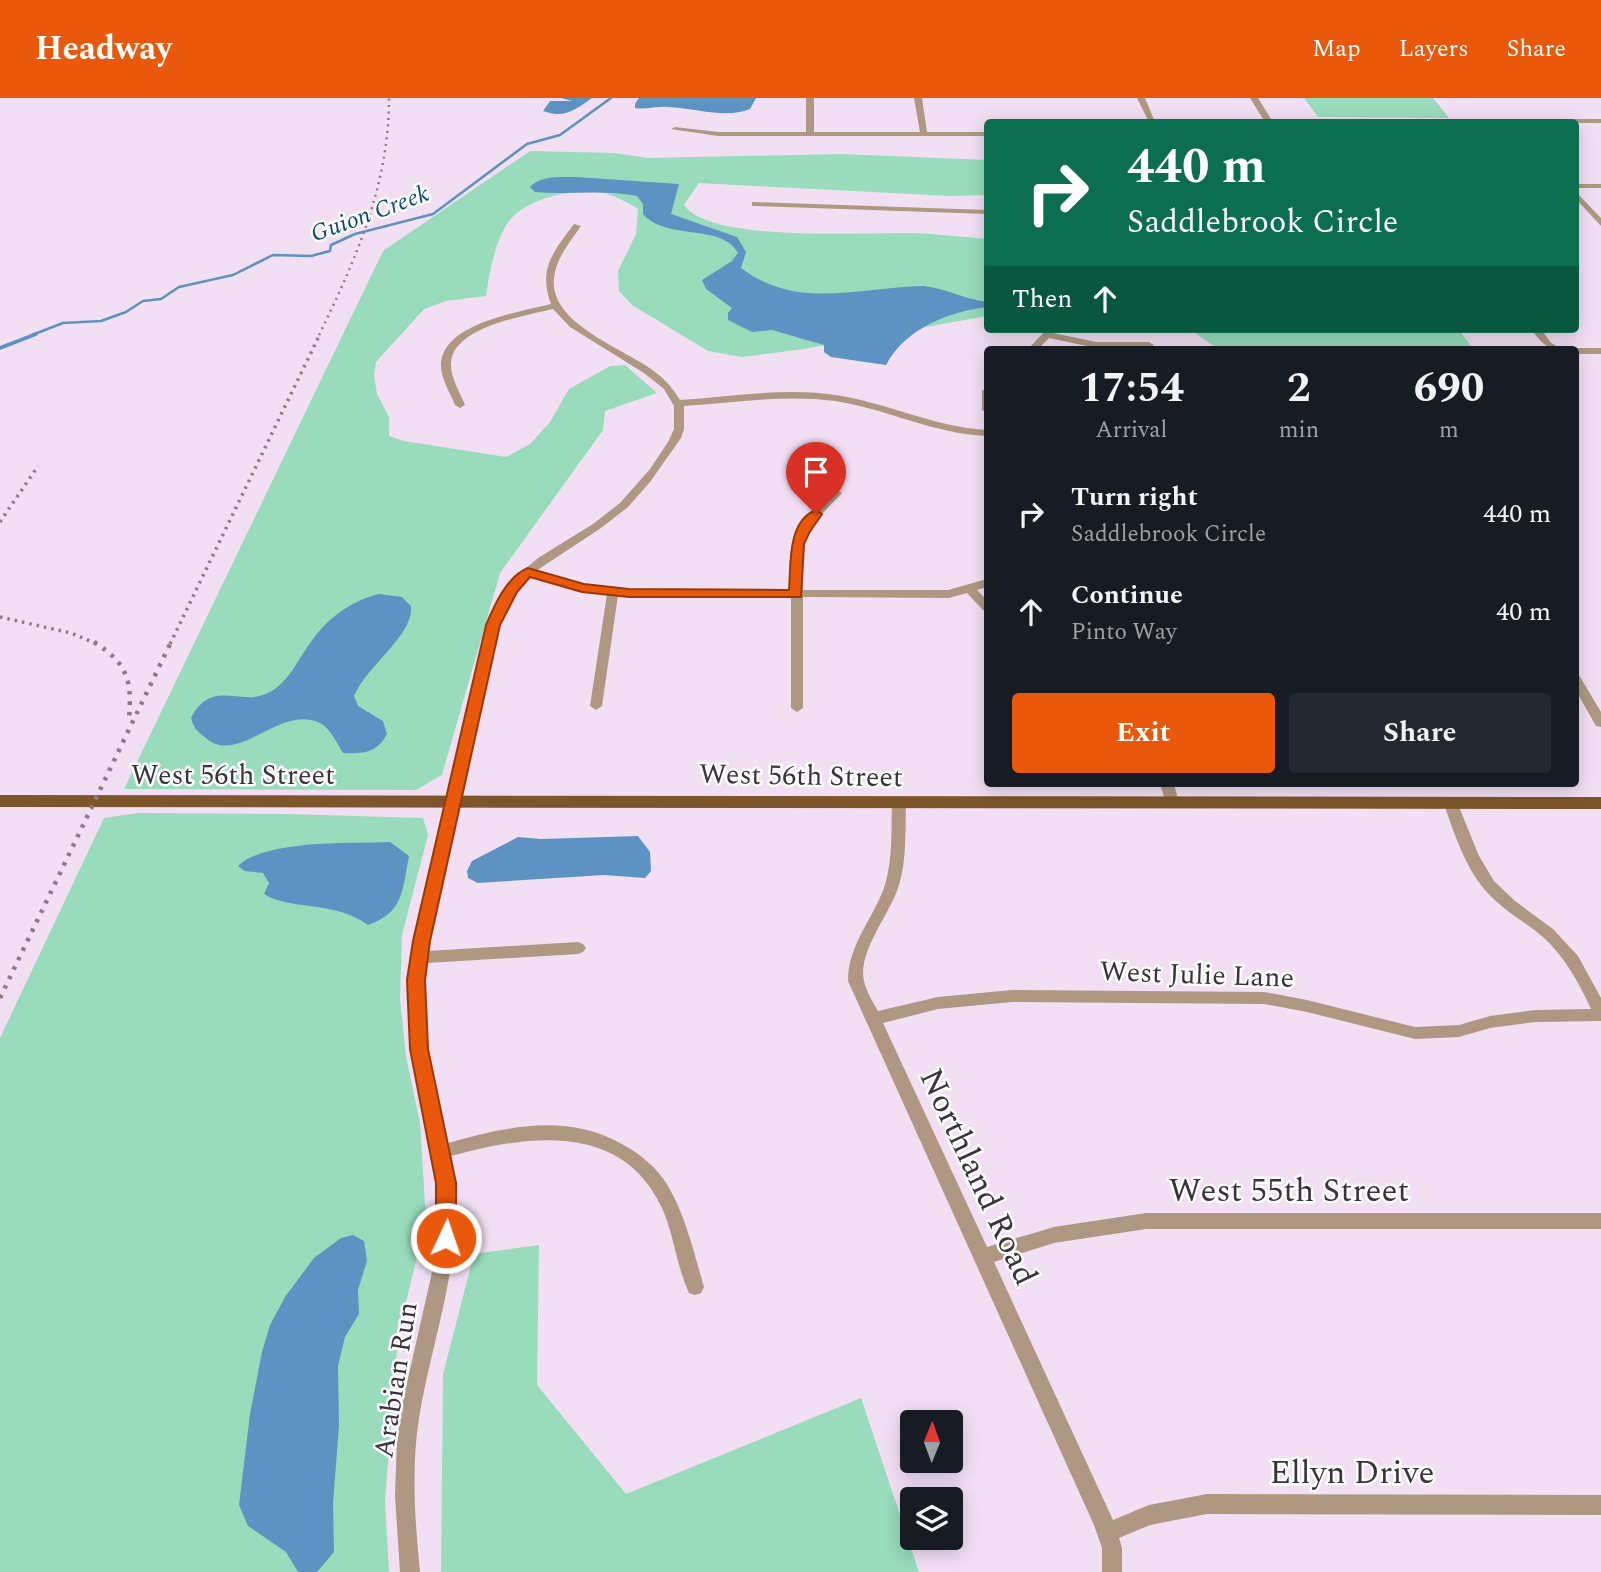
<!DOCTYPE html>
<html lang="en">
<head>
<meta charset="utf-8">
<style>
  :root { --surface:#171b24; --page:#242831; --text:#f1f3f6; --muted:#9ea1a6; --accent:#ea580c }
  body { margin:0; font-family:Spectral,serif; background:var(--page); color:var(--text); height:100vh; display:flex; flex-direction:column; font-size:26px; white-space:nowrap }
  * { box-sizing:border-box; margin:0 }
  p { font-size:23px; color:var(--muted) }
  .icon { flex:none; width:38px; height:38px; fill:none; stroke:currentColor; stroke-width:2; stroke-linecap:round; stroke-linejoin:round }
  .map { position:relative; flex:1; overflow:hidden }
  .panel { position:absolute; left:984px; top:248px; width:595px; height:441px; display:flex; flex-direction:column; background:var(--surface); border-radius:7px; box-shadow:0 4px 18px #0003 }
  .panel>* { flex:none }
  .top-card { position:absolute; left:984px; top:21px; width:595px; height:214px; border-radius:7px; box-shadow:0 4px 18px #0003; background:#0b6e4f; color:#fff; overflow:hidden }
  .needle { width:46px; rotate:1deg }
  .controls { position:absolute; left:900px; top:1312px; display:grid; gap:14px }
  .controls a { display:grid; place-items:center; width:63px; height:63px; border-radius:7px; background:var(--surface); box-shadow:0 4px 18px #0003; font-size:35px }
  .pin { position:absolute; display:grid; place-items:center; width:60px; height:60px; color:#fff; margin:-72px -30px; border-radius:50% 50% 50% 0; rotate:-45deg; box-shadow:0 0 7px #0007 }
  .pin .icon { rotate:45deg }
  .me { position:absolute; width:77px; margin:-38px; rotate:3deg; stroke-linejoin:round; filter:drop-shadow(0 0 5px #0008) }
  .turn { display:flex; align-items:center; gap:24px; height:147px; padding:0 28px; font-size:32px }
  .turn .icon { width:91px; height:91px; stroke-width:2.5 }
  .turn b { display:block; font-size:49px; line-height:60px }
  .then { display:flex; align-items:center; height:66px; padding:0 28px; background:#0003; gap:14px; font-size:26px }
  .eta { display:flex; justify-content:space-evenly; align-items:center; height:119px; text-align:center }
  .eta b { font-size:42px; font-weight:700; line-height:49px }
  .cta { display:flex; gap:14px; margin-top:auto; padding:14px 28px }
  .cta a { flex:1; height:80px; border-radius:7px; background:var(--accent); color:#fff; font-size:28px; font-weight:700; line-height:80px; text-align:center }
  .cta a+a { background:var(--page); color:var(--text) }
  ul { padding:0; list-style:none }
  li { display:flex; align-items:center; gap:21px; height:98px; padding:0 28px }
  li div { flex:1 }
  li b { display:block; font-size:26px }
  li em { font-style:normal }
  header { display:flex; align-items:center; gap:42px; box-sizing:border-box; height:98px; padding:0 35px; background:var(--accent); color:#fff }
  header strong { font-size:33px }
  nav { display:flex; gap:38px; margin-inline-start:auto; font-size:24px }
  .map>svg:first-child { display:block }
  .green { fill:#98dcbb }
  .water { fill:#5d93c3 }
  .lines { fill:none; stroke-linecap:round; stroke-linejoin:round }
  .stream-far1 { stroke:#5d93c3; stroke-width:2.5 }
  .stream { stroke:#5d93c3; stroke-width:3.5 }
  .minor { fill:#ae9881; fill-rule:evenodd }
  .primary { fill:#7c562a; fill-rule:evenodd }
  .rail-far2 { stroke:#887c89; stroke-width:2.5; stroke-dasharray:2 4.5; stroke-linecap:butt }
  .rail-far1 { stroke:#887c89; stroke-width:3.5; stroke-dasharray:2.5 5; stroke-linecap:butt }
  .rail { stroke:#887c89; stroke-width:4.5; stroke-dasharray:3.5 7; stroke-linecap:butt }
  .route { fill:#ea580c; stroke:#983908; stroke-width:2 }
  .labels { text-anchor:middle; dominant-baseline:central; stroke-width:5; stroke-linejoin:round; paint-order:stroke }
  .far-water-label { font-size:24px; font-style:italic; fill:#084977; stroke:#fff }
  .street-label { font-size:28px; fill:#3a333b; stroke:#fff }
  .near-street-label { font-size:33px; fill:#3a333b; stroke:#fff }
</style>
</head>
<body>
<header>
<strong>Headway</strong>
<nav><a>Map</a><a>Layers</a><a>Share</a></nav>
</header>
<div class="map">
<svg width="1601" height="1474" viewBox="0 0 1601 1474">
  <rect width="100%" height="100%" fill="#f2dff4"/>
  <path class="green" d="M 1304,0 L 1433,0 L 1449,20 L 1318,19 Z
    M 530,53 L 614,55 L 648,60 L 841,56 L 987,62 L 987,97 L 949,98 L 699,85 L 684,107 C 710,145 865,134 912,135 C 937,136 962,139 987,141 L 987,218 L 804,251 L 742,259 L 708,253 L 632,207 L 619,193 L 618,173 L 636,136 L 638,111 C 627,104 616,98 603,95 C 572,90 521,100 505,129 C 494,149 489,176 486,198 L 446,203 L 424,211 L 376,264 L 374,277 L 377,296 L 389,319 L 389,338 L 404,343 L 506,359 L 530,346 L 550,324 L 569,291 L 610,268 L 625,267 L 657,295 L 605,313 L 603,332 L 500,475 L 442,677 L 416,692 L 124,691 L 383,153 Z
    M 1190,231 L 1458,231 L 1474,252 L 1219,252 Z
    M 138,715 L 289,716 L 423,720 L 428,737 L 402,837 L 400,902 L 406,958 L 420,1025 L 426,1122 L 398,1237 L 385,1403 L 389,1474 L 0,1474 L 0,940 L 104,720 Z
    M 539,1147 L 537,1287 L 626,1396 L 861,1300 L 919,1474 L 441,1474 L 443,1276 L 474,1156 Z"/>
  <path class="water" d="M 561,0 L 592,0 C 575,12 564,21 543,13 L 550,3 L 572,3 Z
    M 639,0 L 756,0 L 750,11 C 726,21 694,10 668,9 C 657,8 646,12 635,10 L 635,6 Z
    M 576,79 L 679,86 L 671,116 L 737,139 L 746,154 L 741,170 C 798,213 859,189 923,188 C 946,190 964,201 987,204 L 987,209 C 948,214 906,230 886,267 L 831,259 L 824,254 L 824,247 L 772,232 L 752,234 L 728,222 L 728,215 L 732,210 L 706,191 L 702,182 L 732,163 L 738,155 C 722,125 666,143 643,116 L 643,106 L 637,98 C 603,91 569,97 535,94 L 530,89 C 541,77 560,79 576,79 Z
    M 379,496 L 402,499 L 411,508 C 414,537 367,567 354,598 L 358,608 L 383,623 L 387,636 C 377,655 363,656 343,655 C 337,645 330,630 320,625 C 280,606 240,667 207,641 C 198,634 194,631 191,620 C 211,582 237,606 263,597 C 288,589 298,560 313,541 C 329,519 353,502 379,496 Z
    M 638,738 L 650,754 L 651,773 L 645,780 L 604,777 L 478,785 L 468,780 L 467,773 L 472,763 L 518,739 L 541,741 Z
    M 390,744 L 409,758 C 402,793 404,814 368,827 C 334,802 291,813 264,796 L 269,785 L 263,775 L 245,773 L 238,768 C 266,741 352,746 390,744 Z
    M 353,1137 L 364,1143 L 367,1163 L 358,1192 L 359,1216 L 345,1239 L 338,1268 L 339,1328 L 333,1405 L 334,1454 L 317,1474 L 298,1474 L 286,1454 L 248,1428 L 239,1407 L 250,1316 L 262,1254 L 270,1227 L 285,1199 L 314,1160 L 341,1140 Z"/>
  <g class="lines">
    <path class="stream-far1" d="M 32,237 L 63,225 L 101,223 L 126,214 L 143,203 L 161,201 L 179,189 L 233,177 L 273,157 L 311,158 L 330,153 L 331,147 L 355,136 L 433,116 L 527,46 L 560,37 L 611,0"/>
    <path class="stream" d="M 0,250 L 36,236"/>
    <path class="minor" d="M 806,0 L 814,0 L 814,34 L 920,34 L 914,0 L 922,0 L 927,34 L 987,34 L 987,38 L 718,38 L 671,31 L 675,29 L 718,34 L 806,34 Z
      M 1137,0 L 1145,0 L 1155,24 L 1149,24 Z
      M 1250,0 L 1258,0 L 1271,21 L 1319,21 L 1323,23 L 1265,24 Z
      M 1379,21 L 1601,21 L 1601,25 L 1379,24 Z
      M 1575,86 L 1601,86 L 1601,90 L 1575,90 Z
      M 1575,93 L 1601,120 L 1601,128 L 1575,100 Z
      M 752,104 L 987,112 L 987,116 L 755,108 L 752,108 Z
      M 574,126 L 581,128 C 570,144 556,160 554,180 C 549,225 621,249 651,271 C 664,280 672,289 680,302 C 732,299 785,289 836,297 C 888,305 934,329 987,332 L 987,338 C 934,336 887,311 835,303 C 785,296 734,305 684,308 L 684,331 L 681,340 L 650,384 L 628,409 L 601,430 L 536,473 L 583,487 L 629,491 L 791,492 L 791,449 L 805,421 L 833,393 L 837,392 L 842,395 L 814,424 L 803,449 L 803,492 L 948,492 L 987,481 L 987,489 L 977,492 L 987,502 L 987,513 L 983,512 L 967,495 L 949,500 L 803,499 L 803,610 L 797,614 L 791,610 L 791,499 L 618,497 L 602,608 L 596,612 L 590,608 L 607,496 L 582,494 L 530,478 C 512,497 502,517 495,542 L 428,853 L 578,844 L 583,846 L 586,850 L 583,854 L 578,856 L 427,865 C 419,927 434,984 448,1045 C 506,1029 565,1015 620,1045 C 639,1055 657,1069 668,1088 C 686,1119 694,1155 704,1189 L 701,1195 L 695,1197 L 689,1195 C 676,1167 674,1135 661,1108 C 620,1022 524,1038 451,1058 C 468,1152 434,1230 419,1320 C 411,1371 415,1423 420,1474 L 400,1474 L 395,1398 L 397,1341 L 404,1298 L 433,1170 L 439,1121 L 436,1074 L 409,934 L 410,860 L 475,576 L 488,526 L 504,493 L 524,472 L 538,460 L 593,426 L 620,405 L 650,371 L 668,344 L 674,331 L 674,308 L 664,291 L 644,275 L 570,229 L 553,211 C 525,218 453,229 451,265 C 450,279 460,294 465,307 L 460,310 L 455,307 C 450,294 440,280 441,265 C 444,225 520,214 551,206 C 538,171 553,154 574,126 Z
      M 1047,231 L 1057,231 L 1053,235 L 1096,244 L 1149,244 L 1154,247 L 1149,250 L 1096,250 L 1049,240 L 1037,252 L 1027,252 Z
      M 1531,231 L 1541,231 L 1551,245 L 1565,252 C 1546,252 1542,245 1531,231 Z
      M 1575,250 L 1601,250 L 1601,256 L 1575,256 L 1575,252 L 1571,252 Z
      M 987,290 L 987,315 L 982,312 L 982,293 Z
      M 1575,576 L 1579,577 L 1601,614 L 1601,629 L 1596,628 L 1575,591 Z
      M 1160,686 L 1174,686 L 1179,705 L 1177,708 L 1167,708 Z
      M 1450,699 L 1457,704 L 1479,758 L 1494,783 L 1515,803 L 1553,831 L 1578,858 L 1601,900 L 1601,923 L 1535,924 L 1490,930 L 1459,939 L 1415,941 L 1307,914 L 1264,906 L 1012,904 L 938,911 L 883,925 L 987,1149 L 1054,1129 L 1146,1115 L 1601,1115 L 1601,1131 L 1146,1131 L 1054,1145 L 994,1164 L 1113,1422 L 1149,1407 L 1207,1396 L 1601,1397 L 1601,1417 L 1207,1416 L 1150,1427 L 1119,1440 L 1122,1450 L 1122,1474 L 1102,1474 L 1102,1450 L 1094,1427 L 848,883 C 848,846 874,820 885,787 C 893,760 891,732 892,705 L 899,700 L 906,705 C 905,732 907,761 899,787 C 891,815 857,854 864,883 C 866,893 873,904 878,913 L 938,899 L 1012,892 L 1264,894 L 1307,902 L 1415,929 L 1459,927 L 1490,918 L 1535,912 L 1591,911 C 1579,885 1565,859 1543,839 C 1524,823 1501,811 1485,792 C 1464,767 1454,734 1443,704 Z"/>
    <path class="primary" d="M 0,697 L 1601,699 L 1601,711 L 0,709 Z"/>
    <path class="rail-far2" d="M 319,237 C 356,161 389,87 389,0"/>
    <path class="rail-far1" d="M 0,424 L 38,368
      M 0,519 L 71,535 L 97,546
      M 170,546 L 320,236"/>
    <path class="rail" d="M 94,544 C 128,566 132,582 129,621
      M 0,900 L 171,544"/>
  </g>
  <path class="route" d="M 816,412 L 822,416 L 809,435 L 804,446 L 801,499 L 629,499 L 582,494 L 530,479 L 517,494 L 500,527 L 430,843 L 425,882 L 428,951 L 456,1085 L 456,1140 L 453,1147 L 446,1150 L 439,1147 L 436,1140 L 436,1085 L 410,951 L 407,882 L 413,843 L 486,527 C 494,508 507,478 528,470 L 584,486 L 629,491 L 789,492 C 791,467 787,423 816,412 Z"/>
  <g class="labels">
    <g class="far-water-label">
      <text transform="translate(370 116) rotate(-20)">Guion Creek</text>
    </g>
    <g class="street-label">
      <text x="233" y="677">West 56th Street</text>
      <text transform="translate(801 678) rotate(1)">West 56th Street</text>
      <text transform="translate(1197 877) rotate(2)">West Julie Lane</text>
      <text transform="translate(396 1282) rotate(-81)">Arabian Run</text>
    </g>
    <g class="near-street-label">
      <text transform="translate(978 1079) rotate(65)">Northland Road</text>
      <text x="1289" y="1093">West 55th Street</text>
      <text x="1352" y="1375">Ellyn Drive</text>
    </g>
  </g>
</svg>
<div class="controls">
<a><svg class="needle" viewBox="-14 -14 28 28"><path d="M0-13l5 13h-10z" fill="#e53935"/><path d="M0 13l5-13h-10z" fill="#9ea1a6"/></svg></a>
<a><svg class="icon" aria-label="layers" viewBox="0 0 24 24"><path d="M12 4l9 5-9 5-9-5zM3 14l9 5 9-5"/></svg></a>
</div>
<div class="pin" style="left:816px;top:416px;background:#d93025"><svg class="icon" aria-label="arrive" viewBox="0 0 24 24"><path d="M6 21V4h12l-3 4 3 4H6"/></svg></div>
<svg class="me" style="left:446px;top:1140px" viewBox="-20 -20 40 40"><circle r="17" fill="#ea580c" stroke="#fff" stroke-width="3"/><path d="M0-11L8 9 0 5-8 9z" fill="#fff"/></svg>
<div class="top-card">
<div class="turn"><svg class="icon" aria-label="right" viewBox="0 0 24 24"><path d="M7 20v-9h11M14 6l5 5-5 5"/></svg><div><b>440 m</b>Saddlebrook Circle</div></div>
<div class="then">Then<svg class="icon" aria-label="ahead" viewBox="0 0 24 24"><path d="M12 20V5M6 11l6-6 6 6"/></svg></div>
</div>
<section class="panel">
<div class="eta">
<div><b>17:54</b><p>Arrival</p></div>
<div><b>2</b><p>min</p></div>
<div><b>690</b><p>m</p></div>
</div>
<ul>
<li><svg class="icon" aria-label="right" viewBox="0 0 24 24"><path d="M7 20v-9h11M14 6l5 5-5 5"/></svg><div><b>Turn right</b><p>Saddlebrook Circle</p></div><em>440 m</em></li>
<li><svg class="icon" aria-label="ahead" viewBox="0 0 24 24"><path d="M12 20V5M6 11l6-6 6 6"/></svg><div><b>Continue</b><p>Pinto Way</p></div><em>40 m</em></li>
</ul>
<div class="cta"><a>Exit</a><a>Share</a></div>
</section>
</div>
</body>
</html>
